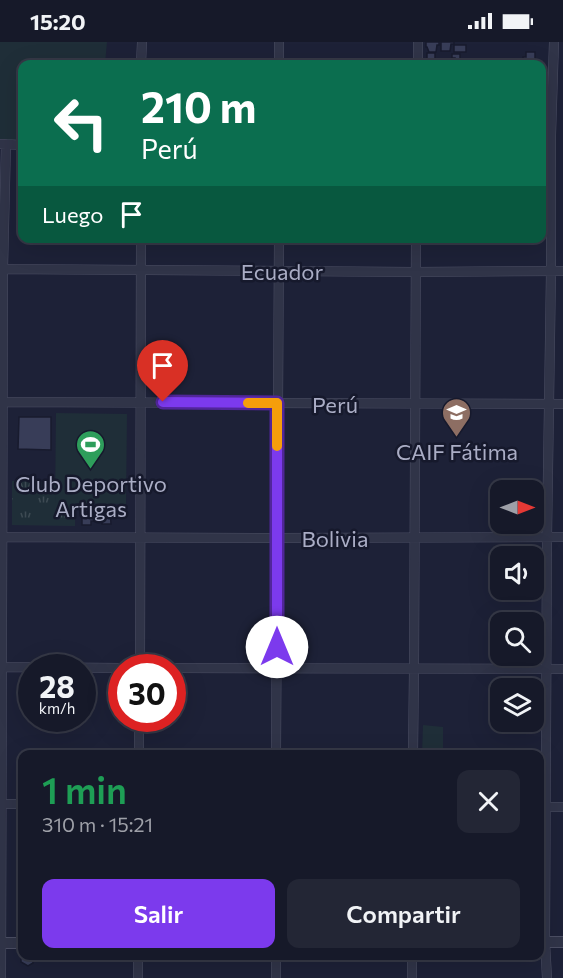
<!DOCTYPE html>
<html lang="es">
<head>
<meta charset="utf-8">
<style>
  :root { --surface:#161929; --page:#232635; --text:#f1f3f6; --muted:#9ea0a8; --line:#353846; --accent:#7c3aed }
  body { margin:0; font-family:Commissioner,sans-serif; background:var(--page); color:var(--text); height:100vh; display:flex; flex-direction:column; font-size:22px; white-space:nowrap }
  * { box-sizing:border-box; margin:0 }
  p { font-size:20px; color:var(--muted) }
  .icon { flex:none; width:33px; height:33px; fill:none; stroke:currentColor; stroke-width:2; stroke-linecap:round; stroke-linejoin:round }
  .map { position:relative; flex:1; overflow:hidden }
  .panel { position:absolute; left:18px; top:708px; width:526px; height:210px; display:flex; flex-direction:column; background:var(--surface); border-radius:12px; box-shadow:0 6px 24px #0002,0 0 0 2px var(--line) }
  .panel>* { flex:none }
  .guide { position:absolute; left:18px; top:18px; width:528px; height:183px; border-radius:12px; box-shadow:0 6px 24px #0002,0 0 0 2px var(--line); background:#0b6e4f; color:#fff; overflow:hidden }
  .needle { width:39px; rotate:90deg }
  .tools { position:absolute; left:490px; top:438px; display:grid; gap:12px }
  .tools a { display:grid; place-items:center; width:54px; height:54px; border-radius:12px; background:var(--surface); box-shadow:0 6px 24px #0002,0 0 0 2px var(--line); font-size:30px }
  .speed { position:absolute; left:18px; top:612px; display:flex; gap:12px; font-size:30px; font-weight:700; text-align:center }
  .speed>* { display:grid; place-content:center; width:78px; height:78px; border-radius:50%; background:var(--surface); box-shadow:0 6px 24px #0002,0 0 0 2px var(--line); line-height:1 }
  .speed small { font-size:15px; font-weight:400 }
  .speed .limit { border:9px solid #d22; background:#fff; color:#111 }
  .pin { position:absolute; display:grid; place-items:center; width:51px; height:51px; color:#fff; margin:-62px -26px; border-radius:50% 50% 50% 0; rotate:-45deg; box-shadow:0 0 6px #0007 }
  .pin .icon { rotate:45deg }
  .me { position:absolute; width:66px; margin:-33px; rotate:0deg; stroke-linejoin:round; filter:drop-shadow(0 0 4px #0008) }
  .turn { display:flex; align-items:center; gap:21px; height:126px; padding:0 24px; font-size:27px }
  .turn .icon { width:78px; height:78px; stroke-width:2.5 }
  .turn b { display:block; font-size:42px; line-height:51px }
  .then { display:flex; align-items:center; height:57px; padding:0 24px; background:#0003; gap:12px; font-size:22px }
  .round { display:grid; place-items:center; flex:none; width:63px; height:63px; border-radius:12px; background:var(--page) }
  .headline { display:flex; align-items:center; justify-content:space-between; height:102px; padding:0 24px }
  h1 { font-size:36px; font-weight:600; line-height:45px; color:#1e9e55 }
  .primary-button { display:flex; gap:12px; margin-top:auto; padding:12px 24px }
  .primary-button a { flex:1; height:69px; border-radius:12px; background:var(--accent); color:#fff; font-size:24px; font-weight:600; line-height:69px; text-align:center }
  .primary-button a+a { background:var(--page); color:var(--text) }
  .status { display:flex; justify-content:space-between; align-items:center; height:42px; padding:0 30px; background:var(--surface); direction:ltr }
  .status svg { height:16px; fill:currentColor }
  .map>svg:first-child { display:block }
  .green { fill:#1f2e38 }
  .park { fill:url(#park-tufts) }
  .building { fill:#383d58; stroke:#181b2e; stroke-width:1.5 }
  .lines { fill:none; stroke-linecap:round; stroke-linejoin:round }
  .minor-casing { stroke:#4b4e63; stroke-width:10 }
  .tertiary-casing { stroke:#4b4e63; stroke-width:12 }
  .minor { stroke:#303448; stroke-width:9 }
  .tertiary { stroke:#303448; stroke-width:10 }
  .route-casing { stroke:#51269a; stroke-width:15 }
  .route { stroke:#7c3aed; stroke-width:10 }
  .slow { stroke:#f59e0b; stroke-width:10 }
  .labels { text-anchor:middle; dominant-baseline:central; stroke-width:5; stroke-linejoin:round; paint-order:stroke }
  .street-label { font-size:22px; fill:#aaadc5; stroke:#16192c }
  .poi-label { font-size:22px; fill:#aaadc5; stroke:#16192c }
</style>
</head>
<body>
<div class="status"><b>15:20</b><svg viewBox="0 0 49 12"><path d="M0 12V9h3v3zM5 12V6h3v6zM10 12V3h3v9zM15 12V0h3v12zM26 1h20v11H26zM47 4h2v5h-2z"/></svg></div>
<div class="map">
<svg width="563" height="936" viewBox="0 0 563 936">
  <defs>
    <pattern id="park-tufts" width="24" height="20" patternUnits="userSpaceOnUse" patternTransform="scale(1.5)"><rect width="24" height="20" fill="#1f2e38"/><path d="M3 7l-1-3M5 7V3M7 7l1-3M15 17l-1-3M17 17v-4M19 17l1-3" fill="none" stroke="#3d4a53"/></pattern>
  </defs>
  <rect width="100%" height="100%" fill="#1d2137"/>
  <path class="green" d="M 0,0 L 107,0 L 105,22 L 22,22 L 22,99 L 0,98 Z
    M 56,371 L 127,372 L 126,462 L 55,461 Z
    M 423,683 L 443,685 L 443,712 L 422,712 Z"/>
  <path class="park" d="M 12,439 L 56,440 L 55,461 L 75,461 L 75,484 L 12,483 Z"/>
  <path class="building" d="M 426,0 L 439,0 L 439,3 L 437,3 L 436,10 L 429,10 L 427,5 L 426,5 Z
    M 441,0 L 454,0 L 454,2 L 451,2 L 450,9 L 441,9 Z
    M 454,3 L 466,3 L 466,10 L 454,10 Z
    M 526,10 L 535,10 L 535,20 L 523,19 L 523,15 L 526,15 Z
    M 427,11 L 435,11 L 435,22 L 427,22 Z
    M 452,12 L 460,12 L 460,18 L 457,18 L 457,22 L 451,22 L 451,19 L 455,19 L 455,16 L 452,16 Z
    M 19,375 L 51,375 L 51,408 L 18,407 Z
    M 103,467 L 103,469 L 110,469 L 111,482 L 102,482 L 102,479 L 91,479 L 91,483 L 82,483 L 82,470 L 91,470 L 91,468 Z
    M 21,911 L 22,911 L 22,914 L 33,914 L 33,921 L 28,924 L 21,920 Z"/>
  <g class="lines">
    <defs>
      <path id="minor" d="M 279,0 L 279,22
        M 141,22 L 142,0
        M 418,22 L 418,0
        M 1,102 L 22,103
        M 0,227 L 415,230 L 563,229
        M 0,360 L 563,362
        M 0,495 L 277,496 L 563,495
        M 0,625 L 122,626
        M 140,626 L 141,196
        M 172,626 L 563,627
        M 139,712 L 139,676
        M 276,712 L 279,196
        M 413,712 L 414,627 L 416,196
        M 0,762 L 22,762
        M 540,765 L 563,765
        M 138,914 L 138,936
        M 1,936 L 3,227 L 6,102
        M 276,936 L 276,914
        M 412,936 L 412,914
        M 547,936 L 545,900 L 547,496 L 551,229 L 551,93 L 554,0"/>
      <path id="tertiary" d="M 540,900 L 563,900
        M 0,901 L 22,901"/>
    </defs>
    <use href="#minor" class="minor-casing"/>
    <use href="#tertiary" class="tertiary-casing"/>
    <use href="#minor" class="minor"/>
    <use href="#tertiary" class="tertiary"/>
  </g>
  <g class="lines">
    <defs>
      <path id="route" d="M 163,360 L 277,361 L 277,605"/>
    </defs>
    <use href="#route" class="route-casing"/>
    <use href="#route" class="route"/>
    <path class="slow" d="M 248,361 L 277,361 L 277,404"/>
  </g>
  <defs>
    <symbol id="school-pin" viewBox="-11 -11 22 30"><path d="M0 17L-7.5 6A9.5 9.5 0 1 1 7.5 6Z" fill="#8d6e63" stroke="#16192c"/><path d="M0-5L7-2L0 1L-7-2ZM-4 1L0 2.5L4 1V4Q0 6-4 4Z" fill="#fff"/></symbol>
    <symbol id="stadium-pin" viewBox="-11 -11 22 30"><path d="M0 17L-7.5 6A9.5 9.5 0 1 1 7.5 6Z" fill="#2e9e5b" stroke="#16192c"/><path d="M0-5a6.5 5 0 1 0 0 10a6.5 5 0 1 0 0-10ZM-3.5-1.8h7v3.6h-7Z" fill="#fff"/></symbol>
  </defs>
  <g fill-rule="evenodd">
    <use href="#school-pin" x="440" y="354" width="33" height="45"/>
    <use href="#stadium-pin" x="74" y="386" width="33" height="45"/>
  </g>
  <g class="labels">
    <g class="street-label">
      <text x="282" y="229">Ecuador</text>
      <text x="335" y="362">Perú</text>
      <text x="335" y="496">Bolivia</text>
    </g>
    <g class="poi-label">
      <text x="457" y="409">CAIF Fátima</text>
      <text x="91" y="441">Club Deportivo<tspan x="91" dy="25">Artigas</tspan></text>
    </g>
  </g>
</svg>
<div class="tools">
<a><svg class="needle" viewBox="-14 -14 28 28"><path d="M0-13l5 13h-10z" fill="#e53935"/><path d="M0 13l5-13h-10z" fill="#9ea0a8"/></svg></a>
<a><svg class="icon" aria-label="sound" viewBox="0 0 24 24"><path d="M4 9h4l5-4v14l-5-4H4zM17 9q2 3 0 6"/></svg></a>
<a><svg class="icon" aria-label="search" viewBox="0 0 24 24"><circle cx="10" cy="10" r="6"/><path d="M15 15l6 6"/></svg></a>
<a><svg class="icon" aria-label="layers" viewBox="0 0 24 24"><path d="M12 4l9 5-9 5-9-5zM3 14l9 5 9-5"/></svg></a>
</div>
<div class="speed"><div>28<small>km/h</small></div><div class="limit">30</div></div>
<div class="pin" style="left:163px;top:360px;background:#d93025"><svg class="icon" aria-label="arrive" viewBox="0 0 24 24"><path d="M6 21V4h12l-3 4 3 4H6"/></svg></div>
<svg class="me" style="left:277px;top:605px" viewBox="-20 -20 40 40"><circle r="19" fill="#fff"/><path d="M0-13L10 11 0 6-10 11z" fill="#7c3aed"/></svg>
<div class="guide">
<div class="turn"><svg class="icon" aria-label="left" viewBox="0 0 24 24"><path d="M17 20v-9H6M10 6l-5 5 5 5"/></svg><div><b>210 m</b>Perú</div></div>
<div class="then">Luego<svg class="icon" aria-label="arrive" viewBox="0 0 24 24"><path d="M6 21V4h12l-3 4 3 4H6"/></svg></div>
</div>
<section class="panel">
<div class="headline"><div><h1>1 min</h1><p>310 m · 15:21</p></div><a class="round"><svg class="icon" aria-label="close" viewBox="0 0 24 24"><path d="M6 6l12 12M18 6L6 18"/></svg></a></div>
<div class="primary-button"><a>Salir</a><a>Compartir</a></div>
</section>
</div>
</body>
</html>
